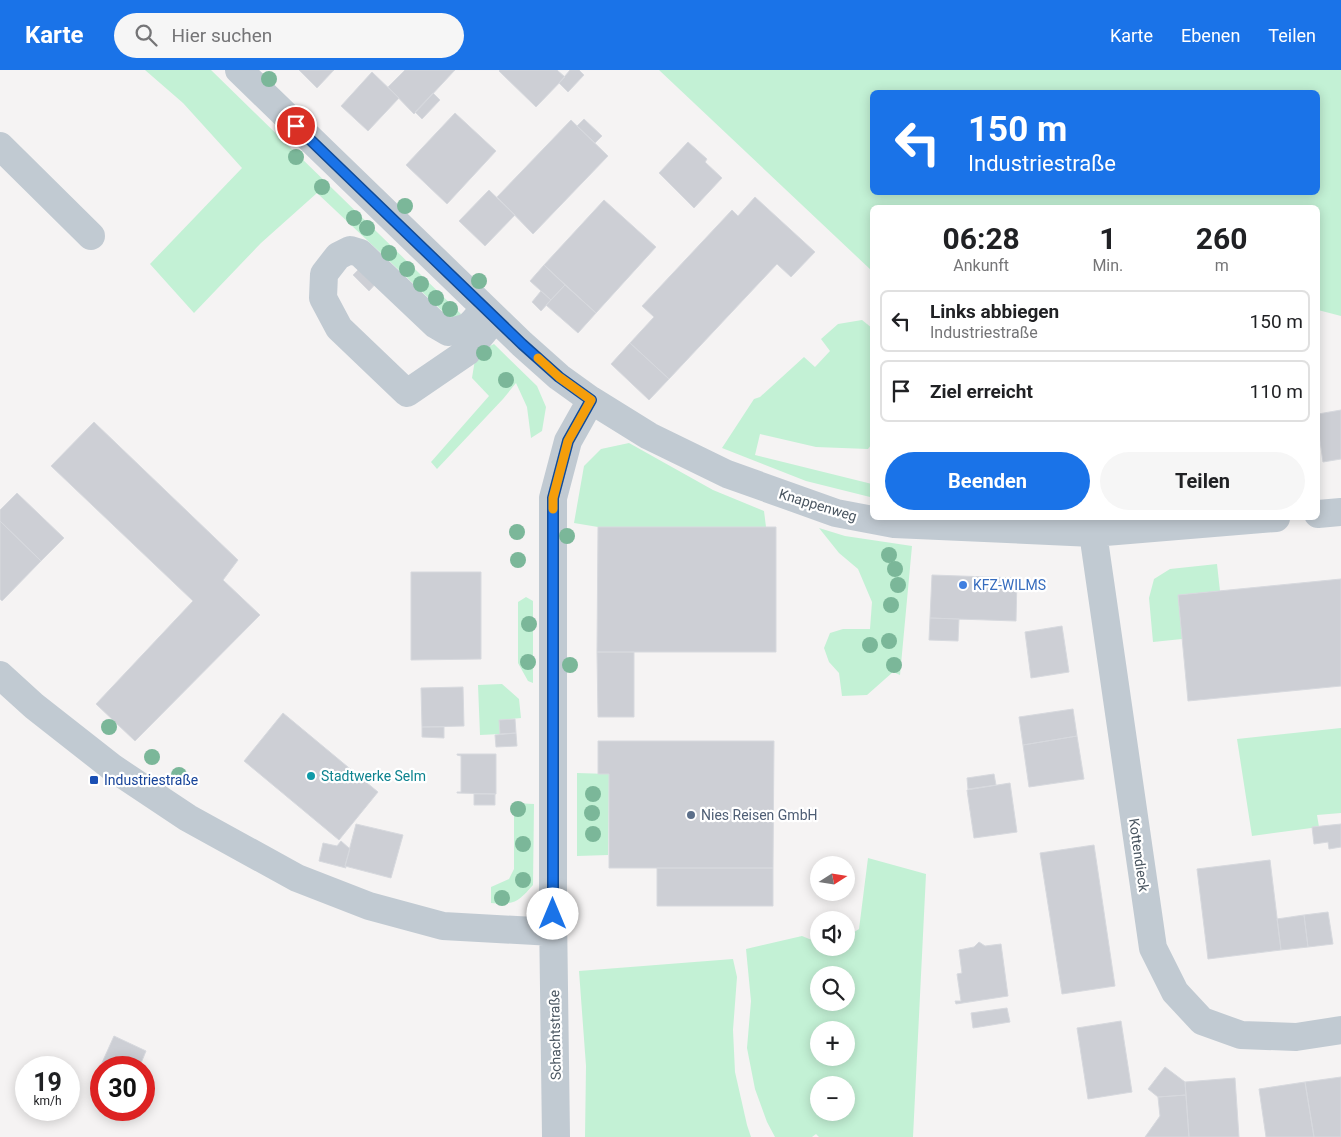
<!DOCTYPE html>
<html lang="de">
<head>
<meta charset="utf-8">
<style>
  :root { --surface:#fff; --page:#f6f6f6; --text:#202124; --muted:#757577; --line:#e0e0e0; --accent:#1a73e8 }
  body { margin:0; font-family:Roboto,sans-serif; background:var(--page); color:var(--text); height:100vh; display:flex; flex-direction:column; font-size:19px; white-space:nowrap }
  * { box-sizing:border-box; margin:0 }
  p { font-size:16px; color:var(--muted) }
  .icon { flex:none; width:28px; height:28px; fill:none; stroke:currentColor; stroke-width:2; stroke-linecap:round; stroke-linejoin:round }
  .map { position:relative; flex:1; overflow:hidden }
  .sheet { position:absolute; left:870px; top:135px; width:450px; height:315px; display:flex; flex-direction:column; background:var(--surface); border-radius:8px; box-shadow:0 2px 12px #0003 }
  .sheet>* { flex:none }
  .guide { position:absolute; left:870px; top:20px; width:450px; height:105px; border-radius:8px; box-shadow:0 2px 12px #0003; background:#1a73e8; color:#fff; overflow:hidden }
  .needle { width:32px; rotate:78deg }
  .controls { position:absolute; left:810px; top:786px; display:grid; gap:10px }
  .controls a { display:grid; place-items:center; width:45px; height:45px; border-radius:50%; background:var(--surface); box-shadow:0 2px 12px #0003; font-size:25px }
  .speed { position:absolute; left:15px; top:986px; display:flex; gap:10px; font-size:25px; font-weight:700; text-align:center }
  .speed>* { display:grid; place-content:center; width:65px; height:65px; border-radius:50%; background:var(--surface); box-shadow:0 2px 12px #0003; line-height:1 }
  .speed small { font-size:12px; font-weight:400 }
  .speed .limit { border:8px solid #d22; background:#fff; color:#111 }
  .pin { position:absolute; display:grid; place-items:center; width:42px; height:42px; color:#fff; margin:-21px; border:2px solid #fff; border-radius:50%; box-shadow:0 1px 5px #0007 }
  .me { position:absolute; width:55px; margin:-28px; rotate:0deg; stroke-linejoin:round; filter:drop-shadow(0 0 4px #0008) }
  .turn { display:flex; align-items:center; gap:18px; height:105px; padding:0 15px; font-size:22px }
  .turn .icon { width:65px; height:65px; stroke-width:2.5 }
  .turn b { display:block; font-size:35px; line-height:42px }
  .eta { display:flex; justify-content:space-evenly; align-items:center; height:85px; text-align:center }
  .eta b { font-size:30px; font-weight:700; line-height:35px }
  .cta { display:flex; gap:10px; margin-top:auto; padding:10px 15px }
  .cta a { flex:1; height:58px; border-radius:30px; background:var(--accent); color:#fff; font-size:20px; font-weight:700; line-height:58px; text-align:center }
  .cta a+a { background:var(--page); color:var(--text) }
  ul { padding:0; list-style:none }
  li { display:flex; align-items:center; gap:15px; height:62px; margin:0 10px 8px; padding:0 5px; border:2px solid var(--line); border-radius:8px }
  li div { flex:1 }
  li b { display:block; font-size:19px }
  li em { font-style:normal }
  header { display:flex; align-items:center; gap:30px; box-sizing:border-box; height:70px; padding:0 25px; background:var(--accent); color:#fff }
  header strong { font-size:24px }
  nav { display:flex; gap:28px; margin-inline-start:auto; font-size:18px }
  .search { width:350px; height:45px; background:var(--page); display:flex; align-items:center; gap:12px; box-sizing:border-box; padding:0 18px; border-radius:28px; color:var(--muted); font-size:19px }
  .map>svg:first-child { display:block }
  .green { fill:#c3f1d5; fill-rule:evenodd }
  .building { fill:#cdcfd5; stroke:#d7d9de }
  .lines { fill:none; stroke-linecap:round; stroke-linejoin:round }
  .minor { stroke:#c1cad2; stroke-width:28 }
  .tree { fill:#7bb799 }
  .route-casing { stroke:#114b97; stroke-width:12 }
  .route { stroke:#1a73e8; stroke-width:9 }
  .slow { stroke:#f59e0b; stroke-width:9 }
  .shop-dot { fill:#3f7fe0; stroke:#fff; stroke-width:2 }
  .culture-dot { fill:#0f9aa8; stroke:#fff; stroke-width:2 }
  .transit-dot { fill:#1a4fb4; stroke:#fff; stroke-width:2 }
  .service-dot { fill:#5c6f8a; stroke:#fff; stroke-width:2 }
  .labels { text-anchor:middle; dominant-baseline:central; stroke-width:4.5; stroke-linejoin:round; paint-order:stroke }
  .street-label { font-size:14px; fill:#4a5661; stroke:#fff }
  .shop-label { font-size:14px; fill:#366cbe; stroke:#fff; text-anchor:start }
  .culture-label { font-size:14px; fill:#0d838f; stroke:#fff; text-anchor:start }
  .transit-label { font-size:14px; fill:#164399; stroke:#fff; text-anchor:start }
  .service-label { font-size:14px; fill:#4e5e75; stroke:#fff; text-anchor:start }
</style>
</head>
<body>
<header>
<strong>Karte</strong>
<div class="search"><svg class="icon" aria-label="search" viewBox="0 0 24 24"><circle cx="10" cy="10" r="6"/><path d="M15 15l6 6"/></svg>Hier suchen</div>
<nav><a>Karte</a><a>Ebenen</a><a>Teilen</a></nav>
</header>
<div class="map">
<svg width="1341" height="1067" viewBox="0 0 1341 1067">
  <rect width="100%" height="100%" fill="#f5f3f3"/>
  <path class="green" d="M 145,0 L 211,0 L 461,244 L 453,251 L 317,123 L 261,173 L 194,243 L 150,194 L 242,98 L 183,33 Z
    M 659,0 L 1341,0 L 1341,246 L 1318,240 L 1318,138 L 872,138 L 872,201 ZM 872,22 L 1318,22 L 1318,122 L 872,122 Z
    M 862,250 L 872,258 L 872,374 L 868,379 L 816,377 L 760,364 L 755,385 L 872,414 L 872,425 L 870,427 L 806,411 L 722,378 L 754,329 L 760,327 L 804,287 L 815,297 L 830,281 L 821,269 L 838,254 Z
    M 494,274 L 537,316 L 546,337 L 542,361 L 531,368 L 527,337 L 516,313 L 503,329 L 437,399 L 431,392 L 489,326 L 472,308 L 476,283 Z
    M 629,373 L 713,420 L 764,441 L 766,457 L 598,457 L 574,453 L 584,396 L 601,379 Z
    M 819,458 L 845,466 L 912,476 L 900,605 L 893,602 L 867,625 L 842,626 L 839,603 L 829,592 L 824,578 L 830,563 L 843,559 L 870,559 L 872,532 L 858,499 L 839,483 Z
    M 1217,494 L 1220,521 L 1178,525 L 1182,569 L 1153,572 L 1149,528 L 1154,509 L 1170,499 Z
    M 526,527 L 533,531 L 533,613 L 528,611 L 518,593 L 518,532 Z
    M 502,614 L 519,629 L 521,648 L 499,650 L 500,664 L 480,665 L 478,615 Z
    M 1341,658 L 1341,743 L 1317,745 L 1319,757 L 1252,766 L 1237,669 Z
    M 577,703 L 609,704 L 608,785 L 577,786 Z
    M 514,733 L 534,734 L 533,815 C 518,832 515,835 491,833 L 491,817 L 509,809 L 514,799 Z
    M 868,788 L 926,804 L 913,1067 L 819,1067 L 816,1064 L 812,1067 L 775,1067 L 767,1052 L 755,1019 L 747,978 L 751,931 L 746,879 L 802,866 L 819,873 L 819,878 L 846,878 L 846,867 L 859,859 ZM 819,905 L 846,905 L 846,932 L 819,932 ZM 819,960 L 846,960 L 846,988 L 819,988 ZM 819,1015 L 846,1015 L 846,1042 L 819,1042 Z
    M 733,889 L 737,907 L 733,960 L 735,1002 L 747,1055 L 751,1067 L 585,1067 L 586,996 L 579,901 Z"/>
  <path class="building" d="M 299,0 L 334,0 L 317,18 Z
    M 405,0 L 455,0 L 414,44 L 388,17 Z
    M 500,0 L 557,0 L 565,7 L 536,37 L 499,1 Z
    M 570,0 L 579,0 L 584,5 L 568,22 L 559,13 Z
    M 372,2 L 399,28 L 368,61 L 341,36 Z
    M 433,23 L 440,30 L 422,49 L 415,42 Z
    M 455,43 L 496,81 L 447,134 L 406,95 Z
    M 584,49 L 602,66 L 595,73 L 577,56 Z
    M 571,50 L 608,86 L 533,164 L 497,127 Z
    M 688,72 L 707,89 L 705,92 L 722,108 L 694,138 L 659,103 Z
    M 489,120 L 515,145 L 485,176 L 459,151 Z
    M 755,127 L 815,182 L 791,207 L 777,194 L 669,309 L 630,273 L 654,247 L 642,236 L 732,140 L 738,146 Z
    M 604,130 L 656,177 L 596,243 L 544,195 Z
    M 544,195 L 565,215 L 551,230 L 530,211 Z
    M 360,198 L 379,210 L 369,221 L 353,205 Z
    M 565,215 L 596,243 L 578,263 L 546,235 Z
    M 541,221 L 551,230 L 541,241 L 532,232 Z
    M 630,273 L 669,309 L 649,330 L 611,294 Z
    M 1341,340 L 1341,389 L 1323,392 L 1318,357 L 1318,344 Z
    M 94,352 L 238,490 L 223,510 L 260,545 L 135,671 L 96,634 L 193,531 L 51,396 Z
    M 17,423 L 64,468 L 41,491 L 0,451 L 0,440 Z
    M 0,451 L 41,491 L 2,531 L 0,529 Z
    M 598,457 L 776,457 L 776,582 L 597,582 Z
    M 411,502 L 481,502 L 481,589 L 411,590 Z
    M 932,505 L 1017,508 L 1016,551 L 930,548 Z
    M 1341,509 L 1341,616 L 1188,631 L 1178,525 Z
    M 930,548 L 959,549 L 958,571 L 929,570 Z
    M 1062,556 L 1069,602 L 1031,608 L 1025,562 Z
    M 597,582 L 634,582 L 634,647 L 598,647 Z
    M 463,617 L 464,656 L 422,657 L 421,618 Z
    M 1073,639 L 1077,666 L 1023,675 L 1019,647 Z
    M 283,643 L 378,722 L 339,770 L 244,691 Z
    M 515,649 L 516,663 L 500,664 L 499,650 Z
    M 422,657 L 444,657 L 444,668 L 422,667 Z
    M 516,663 L 517,676 L 496,677 L 495,665 Z
    M 1077,666 L 1084,709 L 1029,717 L 1023,675 Z
    M 598,671 L 774,671 L 773,798 L 609,798 L 609,704 L 598,704 Z
    M 457,684 L 496,684 L 496,724 L 457,723 L 457,722 L 461,722 L 461,686 L 457,685 Z
    M 994,704 L 996,715 L 968,719 L 967,708 Z
    M 1010,713 L 1017,762 L 974,768 L 967,720 Z
    M 474,724 L 495,724 L 495,735 L 474,735 Z
    M 356,754 L 403,765 L 391,808 L 345,796 Z
    M 1341,754 L 1341,777 L 1329,779 L 1328,772 L 1314,774 L 1312,757 Z
    M 341,771 L 350,779 L 345,796 L 346,798 L 319,791 L 323,773 L 337,776 Z
    M 1094,775 L 1115,916 L 1062,924 L 1040,783 Z
    M 1270,790 L 1281,880 L 1208,889 L 1197,799 Z
    M 657,798 L 773,798 L 773,836 L 657,836 Z
    M 1328,842 L 1333,874 L 1308,877 L 1304,845 Z
    M 1304,845 L 1308,877 L 1281,880 L 1277,849 Z
    M 979,872 L 985,876 L 1001,874 L 1008,926 L 956,934 L 955,931 L 961,931 L 957,904 L 962,903 L 959,880 L 974,877 Z
    M 1007,938 L 1010,952 L 973,958 L 971,943 Z
    M 1121,951 L 1132,1022 L 1088,1029 L 1077,958 Z
    M 114,966 L 146,981 L 139,998 L 101,998 L 101,1006 L 97,1004 Z
    M 1165,997 L 1185,1012 L 1186,1025 L 1158,1027 L 1148,1019 Z
    M 1341,1007 L 1341,1067 L 1314,1067 L 1305,1012 Z
    M 1235,1008 L 1239,1067 L 1189,1067 L 1185,1012 Z
    M 1305,1012 L 1314,1067 L 1266,1067 L 1259,1019 Z
    M 1186,1025 L 1189,1067 L 1145,1067 L 1160,1046 L 1158,1027 Z"/>
  <g class="lines">
    <path class="minor" d="M 239,0 L 522,274 L 559,307 L 591,330 L 649,366 L 727,404 L 836,443 L 894,454 L 1093,463 L 1276,448
      M 0,76 L 91,166
      M 484,238 C 471,256 470,258 448,262 L 436,255 L 360,183 L 350,180 L 338,186 L 324,204 L 323,228 L 339,258 L 407,323 L 467,282 L 495,248
      M 1318,444 L 1341,442
      M 1093,463 L 1153,878 L 1175,922 L 1202,951 L 1241,965 L 1296,967 L 1341,960
      M 0,605 L 34,636 L 113,698 L 188,748 L 297,808 L 369,836 L 443,856 L 553,862
      M 556,1067 L 553,844 L 553,428 L 568,371 L 591,330"/>
  </g>
  <g class="tree">
    <circle cx="269" cy="9" r="8"/>
    <circle cx="296" cy="87" r="8"/>
    <circle cx="322" cy="117" r="8"/>
    <circle cx="405" cy="136" r="8"/>
    <circle cx="354" cy="148" r="8"/>
    <circle cx="367" cy="158" r="8"/>
    <circle cx="389" cy="183" r="8"/>
    <circle cx="407" cy="199" r="8"/>
    <circle cx="479" cy="211" r="8"/>
    <circle cx="421" cy="214" r="8"/>
    <circle cx="436" cy="228" r="8"/>
    <circle cx="450" cy="239" r="8"/>
    <circle cx="484" cy="283" r="8"/>
    <circle cx="506" cy="310" r="8"/>
    <circle cx="517" cy="462" r="8"/>
    <circle cx="567" cy="466" r="8"/>
    <circle cx="889" cy="485" r="8"/>
    <circle cx="518" cy="490" r="8"/>
    <circle cx="895" cy="499" r="8"/>
    <circle cx="898" cy="515" r="8"/>
    <circle cx="891" cy="535" r="8"/>
    <circle cx="529" cy="554" r="8"/>
    <circle cx="889" cy="571" r="8"/>
    <circle cx="870" cy="575" r="8"/>
    <circle cx="528" cy="592" r="8"/>
    <circle cx="570" cy="595" r="8"/>
    <circle cx="894" cy="595" r="8"/>
    <circle cx="109" cy="657" r="8"/>
    <circle cx="152" cy="687" r="8"/>
    <circle cx="179" cy="705" r="8"/>
    <circle cx="593" cy="724" r="8"/>
    <circle cx="518" cy="739" r="8"/>
    <circle cx="592" cy="743" r="8"/>
    <circle cx="593" cy="764" r="8"/>
    <circle cx="523" cy="774" r="8"/>
    <circle cx="523" cy="810" r="8"/>
    <circle cx="502" cy="828" r="8"/>
  </g>
  <g class="lines">
    <defs>
      <path id="route" d="M 296,56 L 522,274 L 559,307 L 591,330 L 568,371 L 553,428 L 553,844"/>
    </defs>
    <use href="#route" class="route-casing"/>
    <use href="#route" class="route"/>
    <path class="slow" d="M 538,288 L 559,307 L 591,330 L 568,371 L 553,428 L 553,439"/>
  </g>
  <circle class="shop-dot" cx="963" cy="515" r="5"/>
  <circle class="culture-dot" cx="311" cy="706" r="5"/>
  <rect class="transit-dot" x="89" y="705" width="10" height="10" rx="2.5"/>
  <circle class="service-dot" cx="691" cy="745" r="5"/>
  <g class="labels">
    <g class="street-label">
      <text transform="translate(818 435) rotate(17)">Knappenweg</text>
      <text transform="translate(1139 785) rotate(82)">Kottendieck</text>
      <text transform="translate(555 965) rotate(-91)">Schachtstraße</text>
    </g>
    <g class="shop-label">
      <text x="973" y="515">KFZ-WILMS</text>
    </g>
    <g class="culture-label">
      <text x="321" y="706">Stadtwerke Selm</text>
    </g>
    <g class="transit-label">
      <text x="104" y="710">Industriestraße</text>
    </g>
    <g class="service-label">
      <text x="701" y="745">Nies Reisen GmbH</text>
    </g>
  </g>
</svg>
<div class="controls">
<a><svg class="needle" viewBox="-14 -14 28 28"><path d="M0-13l5 13h-10z" fill="#e53935"/><path d="M0 13l5-13h-10z" fill="#757577"/></svg></a>
<a><svg class="icon" aria-label="sound" viewBox="0 0 24 24"><path d="M4 9h4l5-4v14l-5-4H4zM17 9q2 3 0 6"/></svg></a>
<a><svg class="icon" aria-label="search" viewBox="0 0 24 24"><circle cx="10" cy="10" r="6"/><path d="M15 15l6 6"/></svg></a>
<a>+</a>
<a>−</a>
</div>
<div class="speed"><div>19<small>km/h</small></div><div class="limit">30</div></div>
<div class="pin" style="left:296px;top:56px;background:#d93025"><svg class="icon" aria-label="arrive" viewBox="0 0 24 24"><path d="M6 21V4h12l-3 4 3 4H6"/></svg></div>
<svg class="me" style="left:553px;top:844px" viewBox="-20 -20 40 40"><circle r="19" fill="#fff"/><path d="M0-13L10 11 0 6-10 11z" fill="#1a73e8"/></svg>
<div class="guide">
<div class="turn"><svg class="icon" aria-label="left" viewBox="0 0 24 24"><path d="M17 20v-9H6M10 6l-5 5 5 5"/></svg><div><b>150 m</b>Industriestraße</div></div>
</div>
<section class="sheet">
<div class="eta">
<div><b>06:28</b><p>Ankunft</p></div>
<div><b>1</b><p>Min.</p></div>
<div><b>260</b><p>m</p></div>
</div>
<ul>
<li><svg class="icon" aria-label="left" viewBox="0 0 24 24"><path d="M17 20v-9H6M10 6l-5 5 5 5"/></svg><div><b>Links abbiegen</b><p>Industriestraße</p></div><em>150 m</em></li>
<li><svg class="icon" aria-label="arrive" viewBox="0 0 24 24"><path d="M6 21V4h12l-3 4 3 4H6"/></svg><div><b>Ziel erreicht</b></div><em>110 m</em></li>
</ul>
<div class="cta"><a>Beenden</a><a>Teilen</a></div>
</section>
</div>
</body>
</html>
